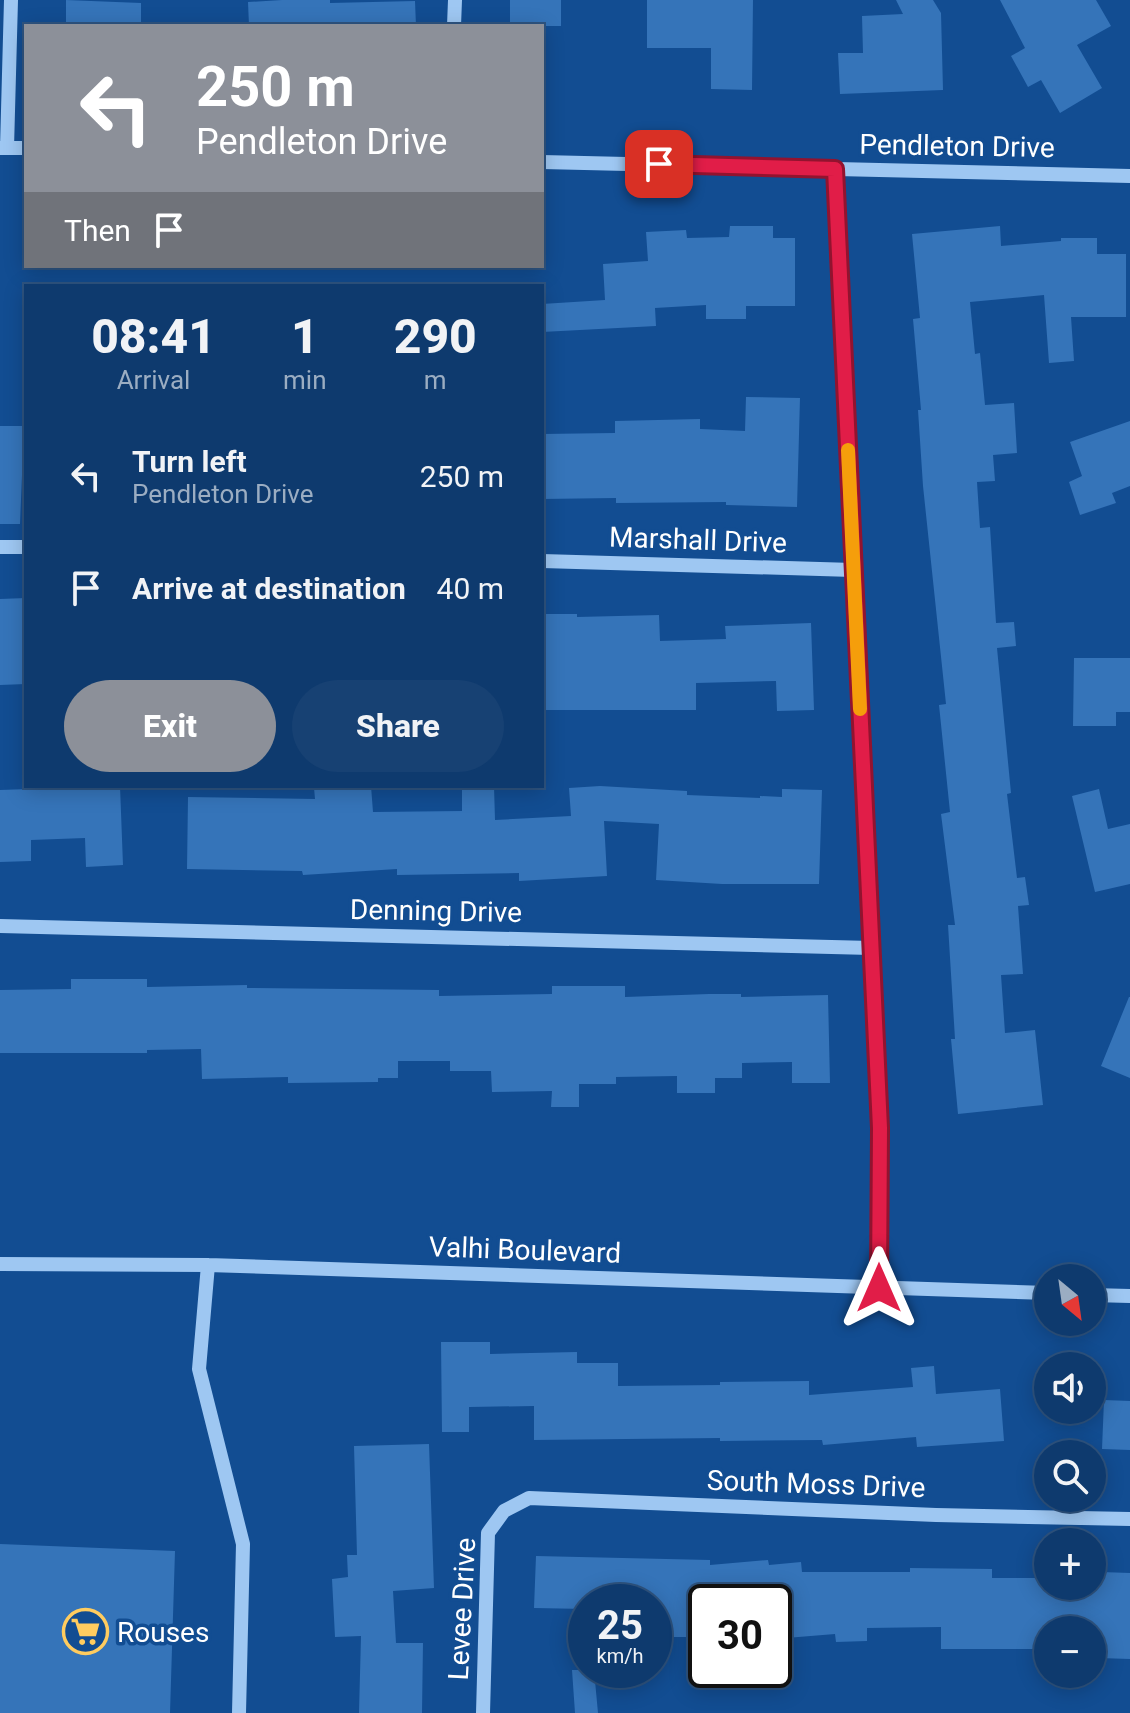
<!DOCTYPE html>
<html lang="en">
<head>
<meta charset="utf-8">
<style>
  :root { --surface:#0e3a6e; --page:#174173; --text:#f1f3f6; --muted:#9badc2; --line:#2e5481; --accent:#8c9099 }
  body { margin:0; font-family:Roboto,sans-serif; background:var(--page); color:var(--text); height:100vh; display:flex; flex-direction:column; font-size:30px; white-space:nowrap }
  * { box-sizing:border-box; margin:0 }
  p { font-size:26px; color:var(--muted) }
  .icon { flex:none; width:44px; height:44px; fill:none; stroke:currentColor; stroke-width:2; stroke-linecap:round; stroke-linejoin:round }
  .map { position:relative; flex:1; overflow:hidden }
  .sheet { position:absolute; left:24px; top:284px; width:520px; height:504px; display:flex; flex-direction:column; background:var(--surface); border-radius:0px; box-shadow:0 4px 20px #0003,0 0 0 2px var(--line) }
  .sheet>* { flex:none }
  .banner { position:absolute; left:24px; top:24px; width:520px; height:244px; border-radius:0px; box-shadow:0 4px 20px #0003,0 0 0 2px var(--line); background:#8c9099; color:#fff; overflow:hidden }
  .needle { width:52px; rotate:151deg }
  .controls { position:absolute; left:1034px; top:1264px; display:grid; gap:16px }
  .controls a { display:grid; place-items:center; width:72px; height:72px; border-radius:50%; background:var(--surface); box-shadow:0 4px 20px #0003,0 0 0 2px var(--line); font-size:40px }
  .speed { position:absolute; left:568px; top:1584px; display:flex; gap:16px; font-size:40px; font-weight:700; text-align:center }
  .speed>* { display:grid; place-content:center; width:104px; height:104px; border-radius:50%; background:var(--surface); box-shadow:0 4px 20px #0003,0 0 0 2px var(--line); line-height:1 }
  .speed small { font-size:20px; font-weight:400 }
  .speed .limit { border:4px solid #111; border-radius:12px; background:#fff; color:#111 }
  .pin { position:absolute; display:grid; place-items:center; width:68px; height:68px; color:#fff; margin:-34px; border-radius:16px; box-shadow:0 4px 12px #0006 }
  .me { position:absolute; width:88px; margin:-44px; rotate:0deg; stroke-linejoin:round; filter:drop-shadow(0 0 6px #0008) }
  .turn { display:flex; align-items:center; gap:28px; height:168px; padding:0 40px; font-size:36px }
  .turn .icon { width:104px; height:104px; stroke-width:2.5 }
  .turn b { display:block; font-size:56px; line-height:68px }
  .then { display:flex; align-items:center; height:76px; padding:0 40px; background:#0003; gap:16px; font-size:30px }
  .eta { display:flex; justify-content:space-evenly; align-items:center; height:136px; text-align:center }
  .eta b { font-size:48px; font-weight:800; line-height:56px }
  .cta { display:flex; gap:16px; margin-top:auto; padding:16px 40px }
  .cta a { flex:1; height:92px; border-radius:48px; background:var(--accent); color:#fff; font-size:32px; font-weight:800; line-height:92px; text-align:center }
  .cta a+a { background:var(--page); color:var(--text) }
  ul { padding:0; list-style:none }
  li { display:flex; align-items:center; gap:24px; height:112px; padding:0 40px }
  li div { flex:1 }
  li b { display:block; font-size:30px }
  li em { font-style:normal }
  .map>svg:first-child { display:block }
  .building { fill:#3574b9 }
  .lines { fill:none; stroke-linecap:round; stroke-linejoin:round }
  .minor { stroke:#9ec7f2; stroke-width:14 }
  .route-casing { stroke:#92132f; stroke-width:20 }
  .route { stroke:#e11d48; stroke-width:14 }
  .slow { stroke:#f59e0b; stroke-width:14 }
  .labels { text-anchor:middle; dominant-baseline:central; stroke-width:7; stroke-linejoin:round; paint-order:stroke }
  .street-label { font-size:28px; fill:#fff; stroke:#124d92 }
  .poi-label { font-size:28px; fill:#fff; stroke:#124d92; text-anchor:start }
</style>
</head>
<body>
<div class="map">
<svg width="1130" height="1713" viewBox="0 0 1130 1713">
  <rect width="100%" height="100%" fill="#124d92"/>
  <path class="building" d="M 66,0 L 141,3 L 141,26 L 66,26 Z
    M 282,0 L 330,0 L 330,3 L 415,1 L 416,26 L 249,26 L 248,2 Z
    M 510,0 L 561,0 L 561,26 L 510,26 Z
    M 647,0 L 753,0 L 752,90 L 711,89 L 711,48 L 647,48 Z
    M 896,0 L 933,0 L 941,13 L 943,90 L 840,94 L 838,53 L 863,53 L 862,16 L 903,14 Z
    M 1000,0 L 1096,0 L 1111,26 L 1077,45 L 1102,88 L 1060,113 L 1041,80 L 1028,87 L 1011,56 L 1025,48 Z
    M 730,226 L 773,226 L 773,238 L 795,238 L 795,306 L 746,306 L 746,319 L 706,319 L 706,305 L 655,308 L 656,326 L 542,332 L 542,304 L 605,300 L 603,264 L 648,261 L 646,232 L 686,230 L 687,238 L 729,237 Z
    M 1000,226 L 1001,246 L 1061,241 L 1061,238 L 1097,238 L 1097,254 L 1126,254 L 1126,317 L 1071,317 L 1074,361 L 1049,363 L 1044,295 L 970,302 L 975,354 L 980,353 L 985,405 L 1014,403 L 1017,453 L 993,455 L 995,481 L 977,482 L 980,528 L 990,527 L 996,623 L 1014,622 L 1016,646 L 997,648 L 1011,793 L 1007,794 L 1017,878 L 1025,877 L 1029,905 L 1018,906 L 1023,974 L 1001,975 L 1005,1033 L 1035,1030 L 1043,1105 L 958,1114 L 951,1039 L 955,1039 L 948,925 L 955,925 L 941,814 L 950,812 L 939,705 L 946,704 L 923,486 L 918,410 L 921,410 L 913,319 L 920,318 L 912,234 Z
    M 746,397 L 800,398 L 797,507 L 726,505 L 726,502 L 616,503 L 616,498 L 542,499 L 542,434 L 615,433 L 615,421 L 700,419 L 700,429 L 745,431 Z
    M 1130,421 L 1130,486 L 1112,493 L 1116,503 L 1080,515 L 1069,482 L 1082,476 L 1070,442 Z
    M 0,426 L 24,426 L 20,524 L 0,524 Z
    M 26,598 L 26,684 L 0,685 L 0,599 Z
    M 542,614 L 577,614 L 577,617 L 659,615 L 660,641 L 726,639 L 725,626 L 811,623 L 814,710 L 777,711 L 776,681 L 696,683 L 696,710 L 542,710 Z
    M 1074,658 L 1130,658 L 1130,712 L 1116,712 L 1116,726 L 1073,726 Z
    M 57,786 L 120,786 L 123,865 L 86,867 L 85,838 L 31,840 L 31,861 L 0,862 L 0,790 L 57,788 Z
    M 341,786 L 371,786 L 373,812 L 462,811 L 462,786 L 494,786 L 495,820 L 571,816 L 569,788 L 600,786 L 687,791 L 687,795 L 760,798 L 760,796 L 782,797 L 782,789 L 822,790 L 819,884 L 722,884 L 656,880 L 659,824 L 604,821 L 607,876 L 519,881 L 519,873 L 397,875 L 397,869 L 303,875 L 302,871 L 187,869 L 188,797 L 315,799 L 314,788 Z
    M 1099,789 L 1108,829 L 1130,824 L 1130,884 L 1095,892 L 1072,796 Z
    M 71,979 L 147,979 L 147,987 L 247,985 L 247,988 L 439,990 L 439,996 L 552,994 L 552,986 L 625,986 L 625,997 L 709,994 L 741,994 L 741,997 L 828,995 L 830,1083 L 792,1083 L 792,1062 L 742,1063 L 742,1078 L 715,1078 L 715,1093 L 677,1093 L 677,1076 L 616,1077 L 616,1084 L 579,1084 L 579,1107 L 551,1107 L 552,1091 L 492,1092 L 491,1071 L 450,1071 L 450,1061 L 398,1061 L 398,1078 L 378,1078 L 378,1082 L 288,1083 L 288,1077 L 202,1079 L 201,1049 L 147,1050 L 147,1053 L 0,1053 L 0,990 L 71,989 Z
    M 1129,997 L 1130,997 L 1130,1078 L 1101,1066 Z
    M 441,1342 L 490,1342 L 490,1354 L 577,1352 L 577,1363 L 618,1363 L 618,1386 L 720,1385 L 720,1382 L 809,1381 L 809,1395 L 913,1387 L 911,1368 L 934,1366 L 936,1394 L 1000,1389 L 1004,1441 L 917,1447 L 916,1437 L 823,1445 L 822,1440 L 720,1441 L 720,1438 L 534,1440 L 534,1406 L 469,1407 L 469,1432 L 442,1432 Z
    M 1104,1400 L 1130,1401 L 1130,1450 L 1102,1449 Z
    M 429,1444 L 434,1588 L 393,1591 L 396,1643 L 423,1643 L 422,1713 L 359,1713 L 361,1636 L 335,1637 L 332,1579 L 348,1577 L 347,1555 L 357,1555 L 354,1446 Z
    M 0,1544 L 175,1551 L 170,1713 L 0,1713 Z
    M 536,1556 L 710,1560 L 710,1565 L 768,1560 L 769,1565 L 801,1562 L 802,1572 L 910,1572 L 910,1568 L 992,1569 L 992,1578 L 1048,1578 L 1048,1586 L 1100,1586 L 1101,1572 L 1130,1573 L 1130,1659 L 1099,1658 L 1100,1630 L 1048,1630 L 1048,1649 L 941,1649 L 941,1627 L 867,1628 L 867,1641 L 836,1642 L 835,1634 L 774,1639 L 774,1602 L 706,1602 L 706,1637 L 654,1637 L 654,1602 L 586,1602 L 586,1609 L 534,1608 Z
    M 572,1670 L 594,1670 L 598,1713 L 575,1713 Z"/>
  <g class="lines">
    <path class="minor" d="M 454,26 L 455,0
      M 0,148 L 26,148
      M 7,148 L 11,0
      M 542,162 L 1130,176
      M 835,169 L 880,1128 L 879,1288
      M 0,547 L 26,547
      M 542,561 L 853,570
      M 0,926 L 871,948
      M 0,1264 L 208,1265 L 1048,1293
      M 208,1265 L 199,1369 L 243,1544 L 239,1713
      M 1092,1295 L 1130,1296
      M 483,1713 L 488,1533 L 504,1511 L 529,1498 L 936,1515 L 1130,1519"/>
  </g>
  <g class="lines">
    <defs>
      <path id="route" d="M 659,164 L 835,169 L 880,1128 L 879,1288"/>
    </defs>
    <use href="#route" class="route-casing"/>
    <use href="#route" class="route"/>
    <path class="slow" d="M 848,450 L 860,709"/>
  </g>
  <defs>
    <symbol id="supermarket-ring" viewBox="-11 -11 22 22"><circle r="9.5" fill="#124d92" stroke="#ffcc5f" stroke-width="1.5"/><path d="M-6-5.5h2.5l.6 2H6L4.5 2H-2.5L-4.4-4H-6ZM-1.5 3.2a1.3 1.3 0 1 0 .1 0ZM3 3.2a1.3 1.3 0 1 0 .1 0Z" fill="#ffcc5f"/></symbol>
  </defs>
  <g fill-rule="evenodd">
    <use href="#supermarket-ring" x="60" y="1606" width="51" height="51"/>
  </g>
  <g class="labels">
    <g class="street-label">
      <text transform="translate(957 146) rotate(1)">Pendleton Drive</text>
      <text transform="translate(698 540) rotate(2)">Marshall Drive</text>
      <text transform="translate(436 911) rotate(1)">Denning Drive</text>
      <text transform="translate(525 1250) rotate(2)">Valhi Boulevard</text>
      <text transform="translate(816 1484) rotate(2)">South Moss Drive</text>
      <text transform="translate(462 1609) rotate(-87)">Levee Drive</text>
    </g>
    <g class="poi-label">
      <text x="117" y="1632">Rouses</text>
    </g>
  </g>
</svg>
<div class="controls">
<a><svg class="needle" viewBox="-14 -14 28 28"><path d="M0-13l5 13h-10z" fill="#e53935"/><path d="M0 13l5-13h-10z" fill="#9badc2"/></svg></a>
<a><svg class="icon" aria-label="sound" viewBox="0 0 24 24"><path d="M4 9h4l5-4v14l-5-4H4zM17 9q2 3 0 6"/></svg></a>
<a><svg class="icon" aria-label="search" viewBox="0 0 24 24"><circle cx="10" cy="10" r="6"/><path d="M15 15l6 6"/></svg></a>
<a>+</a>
<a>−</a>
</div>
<div class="speed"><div>25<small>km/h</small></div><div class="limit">30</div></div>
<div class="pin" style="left:659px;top:164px;background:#d93025"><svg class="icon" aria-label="arrive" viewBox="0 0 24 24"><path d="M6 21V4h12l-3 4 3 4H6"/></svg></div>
<svg class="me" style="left:879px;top:1288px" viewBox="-20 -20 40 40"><path d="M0-17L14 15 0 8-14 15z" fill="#e11d48" stroke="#fff" stroke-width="4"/></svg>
<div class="banner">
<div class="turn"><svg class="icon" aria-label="left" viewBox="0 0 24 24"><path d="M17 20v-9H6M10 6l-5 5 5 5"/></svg><div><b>250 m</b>Pendleton Drive</div></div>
<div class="then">Then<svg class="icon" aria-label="arrive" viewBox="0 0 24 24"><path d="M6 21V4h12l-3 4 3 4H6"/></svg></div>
</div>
<section class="sheet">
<div class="eta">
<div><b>08:41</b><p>Arrival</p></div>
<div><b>1</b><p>min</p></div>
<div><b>290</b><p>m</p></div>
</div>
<ul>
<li><svg class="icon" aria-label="left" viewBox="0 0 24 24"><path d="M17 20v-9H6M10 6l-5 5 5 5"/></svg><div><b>Turn left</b><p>Pendleton Drive</p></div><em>250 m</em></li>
<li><svg class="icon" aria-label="arrive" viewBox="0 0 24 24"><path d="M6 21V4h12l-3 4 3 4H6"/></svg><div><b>Arrive at destination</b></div><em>40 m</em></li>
</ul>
<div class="cta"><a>Exit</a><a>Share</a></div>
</section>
</div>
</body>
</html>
